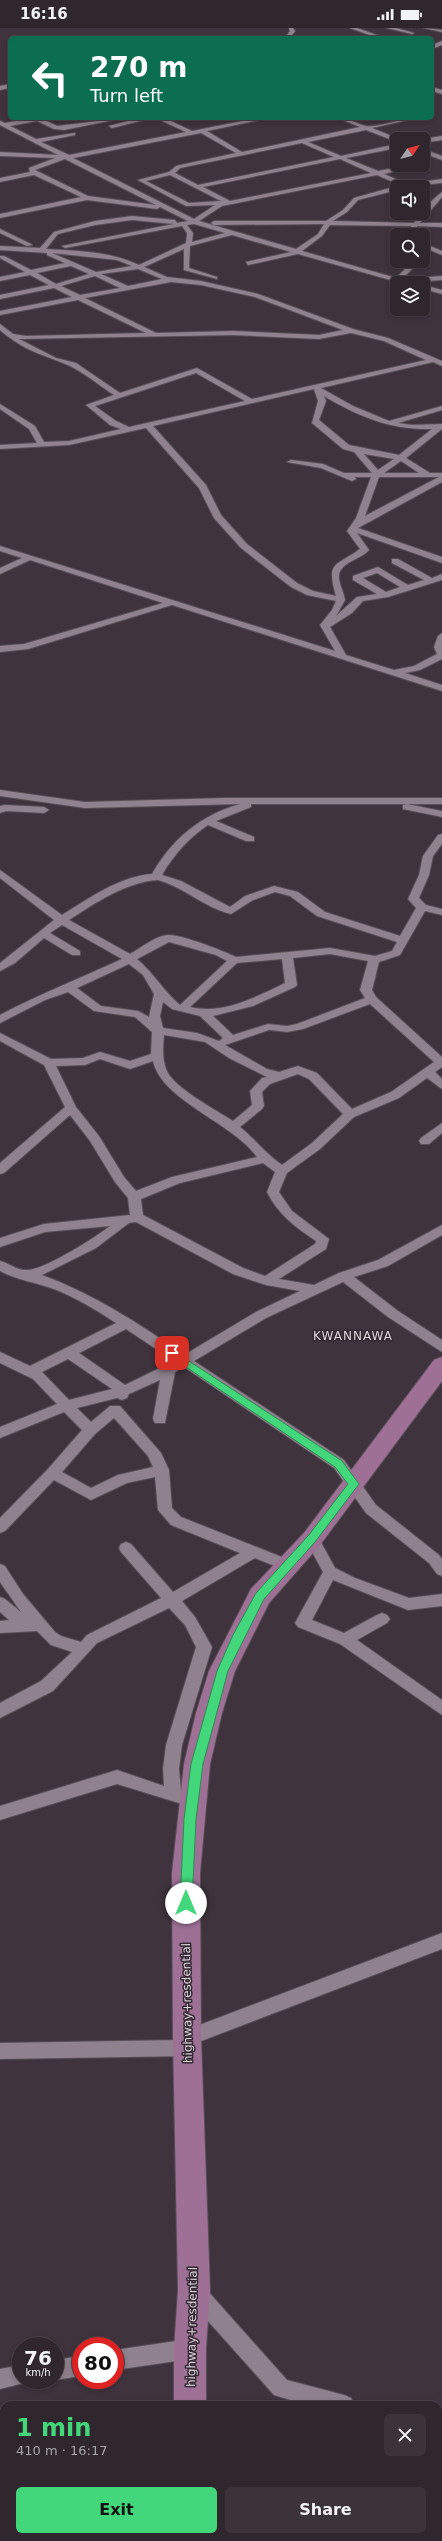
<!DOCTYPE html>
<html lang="en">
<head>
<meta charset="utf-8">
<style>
  :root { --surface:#2f262e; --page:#3b323a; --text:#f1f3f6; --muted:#a7a5aa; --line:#4a434a; --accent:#42d77b }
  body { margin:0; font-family:"DejaVu Sans",sans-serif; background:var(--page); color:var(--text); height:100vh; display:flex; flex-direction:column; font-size:15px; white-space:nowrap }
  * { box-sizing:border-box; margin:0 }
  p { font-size:13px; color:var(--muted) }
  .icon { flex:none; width:22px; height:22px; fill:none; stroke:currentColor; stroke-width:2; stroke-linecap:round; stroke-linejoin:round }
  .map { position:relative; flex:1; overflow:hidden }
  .details { position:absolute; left:0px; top:2373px; width:442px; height:140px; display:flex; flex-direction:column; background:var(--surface); border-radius:12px 12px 0 0; box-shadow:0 2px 6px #0003,0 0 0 1px var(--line) }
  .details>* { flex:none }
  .banner { position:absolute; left:8px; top:8px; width:426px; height:84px; border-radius:6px; box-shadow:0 2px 6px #0003,0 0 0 1px var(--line); background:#0b6e4f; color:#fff; overflow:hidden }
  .needle { width:26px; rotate:55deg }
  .fabs { position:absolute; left:390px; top:104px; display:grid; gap:8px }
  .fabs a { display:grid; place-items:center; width:40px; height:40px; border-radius:6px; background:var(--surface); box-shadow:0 2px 6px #0003,0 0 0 1px var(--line); font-size:20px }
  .speed { position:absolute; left:12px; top:2309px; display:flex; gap:8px; font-size:20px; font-weight:700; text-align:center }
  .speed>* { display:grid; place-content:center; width:52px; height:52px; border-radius:50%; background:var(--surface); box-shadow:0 2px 6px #0003,0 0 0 1px var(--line); line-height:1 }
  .speed small { font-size:10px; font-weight:400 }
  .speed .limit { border:6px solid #d22; background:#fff; color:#111 }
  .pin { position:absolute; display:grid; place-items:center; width:34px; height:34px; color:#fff; margin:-17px; border-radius:8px; box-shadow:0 2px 6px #0006 }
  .me { position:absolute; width:44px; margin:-22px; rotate:0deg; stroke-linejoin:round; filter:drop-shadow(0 0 3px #0008) }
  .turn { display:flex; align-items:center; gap:14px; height:84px; padding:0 16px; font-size:18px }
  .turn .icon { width:52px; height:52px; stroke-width:2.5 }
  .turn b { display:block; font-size:28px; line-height:34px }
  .round { display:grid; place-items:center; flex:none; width:42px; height:42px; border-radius:6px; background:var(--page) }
  .summary { display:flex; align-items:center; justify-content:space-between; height:68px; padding:0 16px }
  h1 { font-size:24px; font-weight:700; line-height:30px; color:var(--accent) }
  .cta { display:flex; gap:8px; margin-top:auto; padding:8px 16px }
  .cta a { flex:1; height:46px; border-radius:6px; background:var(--accent); color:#111; font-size:16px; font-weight:700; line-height:46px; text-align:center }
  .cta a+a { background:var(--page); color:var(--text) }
  .status { display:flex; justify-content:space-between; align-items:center; height:28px; padding:0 20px; background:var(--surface); direction:ltr }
  .status svg { height:11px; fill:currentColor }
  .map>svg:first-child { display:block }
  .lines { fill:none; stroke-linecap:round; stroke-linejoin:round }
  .minor-casing { stroke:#584f57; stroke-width:2 }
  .trunk-casing { stroke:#584f57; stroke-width:2 }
  .minor { fill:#8f818d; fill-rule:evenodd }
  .trunk { fill:#9e7096; fill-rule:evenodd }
  .route { fill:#42d77b; stroke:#2b8c50 }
  .labels { text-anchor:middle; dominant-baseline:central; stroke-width:3; stroke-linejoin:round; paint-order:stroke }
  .quarter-label { font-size:12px; letter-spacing:1px; fill:#dcd5db; stroke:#342932 }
  .near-street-label { font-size:12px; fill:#dcd5db; stroke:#342932 }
</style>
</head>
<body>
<div class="status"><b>16:16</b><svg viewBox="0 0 49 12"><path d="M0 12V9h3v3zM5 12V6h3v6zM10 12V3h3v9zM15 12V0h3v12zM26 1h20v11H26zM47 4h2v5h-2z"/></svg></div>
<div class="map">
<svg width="442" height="2513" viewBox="0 0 442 2513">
  <rect width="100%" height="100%" fill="#3f333d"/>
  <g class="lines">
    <defs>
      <path id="minor" d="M 289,0 L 293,0 L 295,3 L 290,10 L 285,10 L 290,3 Z
        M 350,0 L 357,0 L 385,10 L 378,10 Z
        M 387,0 L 396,0 L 414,5 L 412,6 Z
        M 424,0 L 442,2 L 442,4 Z
        M 442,13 L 442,17 L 432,21 L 432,17 Z
        M 10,56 L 10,60 L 0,62 L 0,58 Z
        M 432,59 L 442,62 L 442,66 L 432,63 Z
        M 34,90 L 40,90 L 57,98 L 124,90 L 64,102 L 54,101 L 37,93 L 10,98 L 36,111 L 75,105 L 75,107 L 41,114 L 69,127 L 186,104 L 156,90 L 164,90 L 192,103 L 258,90 L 269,90 L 207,103 L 242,124 L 360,99 L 338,90 C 349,90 356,96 366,98 C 377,100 402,90 417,90 L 372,100 L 399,111 L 397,114 L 366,102 L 308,114 L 341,128 L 397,116 L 397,120 L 346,130 L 378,143 L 409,137 L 421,137 L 384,146 L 407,156 L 442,151 L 442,155 L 400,159 L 400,157 L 377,147 L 222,178 L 199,193 L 296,221 L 318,206 L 324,196 L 214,197 L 211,195 L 214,193 L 326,193 L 343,182 L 354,170 L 397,158 L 399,159 L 397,159 L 397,162 L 358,172 L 347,184 L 333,193 L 414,195 L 425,180 L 423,178 L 423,174 L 428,176 L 442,164 L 442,169 L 420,195 L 442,195 L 442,199 L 417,198 L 416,207 L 410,207 L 411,198 L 330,197 L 322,208 L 302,223 L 396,250 L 408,238 L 409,233 L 415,233 L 413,240 L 402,251 L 442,248 L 442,252 L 401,255 L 298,226 L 248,237 L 246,234 L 291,224 L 232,207 L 190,218 L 189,240 L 217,249 L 217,251 L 184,242 L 184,221 L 144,239 L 167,249 L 201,253 L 258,266 L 353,301 L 388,310 L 442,333 L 442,338 L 433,334 L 321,360 L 353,378 L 389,393 L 442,378 L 442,382 L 398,395 L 412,397 L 442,396 L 442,401 L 406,430 L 430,445 L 442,445 L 442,454 L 358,500 L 442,529 L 442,535 L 357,505 L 369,522 C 361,532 337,534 339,551 C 340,558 344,565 345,572 L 336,588 L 357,569 L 377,566 L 353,552 L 353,548 L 378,539 L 408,557 L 424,552 L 392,535 L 392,531 L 398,531 L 432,550 L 442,546 L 442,552 L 388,569 L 363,573 L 352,585 L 330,599 L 346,627 L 394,642 L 414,638 L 437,626 L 434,619 L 438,608 L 442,605 L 442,631 L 420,642 L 405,645 L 442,657 L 442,663 L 172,577 L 28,621 L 0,624 L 0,618 L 24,616 L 163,575 L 30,532 L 0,546 L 0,540 L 22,530 L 0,523 L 0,518 L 335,623 L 320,597 L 332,582 L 336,573 L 307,567 L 291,559 L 241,520 L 214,490 L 199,460 L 146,400 L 69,417 L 0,421 L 0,417 L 37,415 L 29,401 L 0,381 L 0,376 L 35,398 L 44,414 L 69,413 L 121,401 L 110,397 L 86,377 L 114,367 C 100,358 85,345 70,338 C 42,326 24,323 0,302 L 0,296 L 13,306 L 26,308 L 146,305 L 78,272 L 0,287 L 0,283 L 72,269 L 54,260 L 0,271 L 0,267 L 49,257 L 30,247 L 0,253 L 0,249 L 25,244 L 0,230 L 0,228 L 4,228 L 31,242 L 65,235 L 47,227 L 47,225 L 0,222 L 0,218 L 40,220 L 54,204 L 95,193 L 132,188 L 175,192 L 177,195 L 188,193 L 160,179 L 157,181 L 87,172 L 0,190 L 0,186 L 81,169 L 34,147 L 0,154 L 0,150 L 30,144 L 29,140 L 55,130 L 0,128 L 0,124 L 58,127 L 0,97 L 0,93 L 5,95 ZM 201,105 L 236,125 L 176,138 L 169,144 L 138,152 L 186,178 L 215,177 L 194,191 L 73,130 ZM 302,115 L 334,129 L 198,157 L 175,145 L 180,140 ZM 65,131 L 156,177 L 88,168 L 35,142 ZM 340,131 L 371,145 L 230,173 L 203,159 ZM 170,147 L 221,173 L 189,175 L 146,153 ZM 132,192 L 174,196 L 62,218 L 65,220 L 182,198 L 187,205 L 186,215 L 139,237 C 109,223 78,223 46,221 L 58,206 L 95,197 ZM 194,196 L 225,205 L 192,214 L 193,205 L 187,197 ZM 52,225 L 117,232 L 132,238 L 96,244 ZM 71,238 L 89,246 L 56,256 L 37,245 ZM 138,241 L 162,251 L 128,258 L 101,246 ZM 95,248 L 120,260 L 80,267 L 61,258 ZM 171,254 L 201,257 L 255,269 L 343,302 L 319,307 L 233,303 L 156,305 L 85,270 ZM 351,305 L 384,313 L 426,332 L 252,371 L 197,340 L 120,365 L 76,335 L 56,330 L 19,311 L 233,307 L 319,311 ZM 196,345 L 245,373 L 129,399 L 116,393 L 95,378 ZM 314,361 L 318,373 L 312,395 L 343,421 L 354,424 L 372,445 L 344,445 L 323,436 L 291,432 L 287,434 L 321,440 L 352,453 L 356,451 L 355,449 L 371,449 L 356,490 L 347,503 L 360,521 C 335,539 326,533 336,568 L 313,563 L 297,555 L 247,516 L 221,487 L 206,457 L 153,398 ZM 324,368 C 359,389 391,402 432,401 L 399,427 L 349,417 L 319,392 L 326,373 ZM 364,426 L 394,431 L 378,442 ZM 401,433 L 419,445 L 384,445 ZM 379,449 L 439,449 L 365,488 ZM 377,545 L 400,559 L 386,564 L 363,550 Z
        M 141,90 L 152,90 L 112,100 L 109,98 Z
        M 442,108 L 442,112 L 423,115 L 423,111 Z
        M 423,121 L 442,128 L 442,132 L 423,125 Z
        M 0,201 L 31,216 L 32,217 L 27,218 L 0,205 Z
        M 423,215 L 442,223 L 442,227 L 423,219 Z
        M 423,257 L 442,262 L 442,266 L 423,261 Z
        M 0,762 L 85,774 L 225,770 L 442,770 L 442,776 L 251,776 L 251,779 L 216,793 L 254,809 L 254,813 L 246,813 L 208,797 C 189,810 174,826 162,847 L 181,853 L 230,879 L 245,868 L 274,858 L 298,864 L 325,884 L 400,908 L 416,880 L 408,871 L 419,847 L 423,828 L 438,807 L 442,806 L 442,816 L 433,828 L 429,847 L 419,870 L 426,877 L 442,881 L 442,887 L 425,883 L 400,927 L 379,934 L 372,962 L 376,969 L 442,1029 L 442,1039 L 435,1044 L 442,1051 L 442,1061 L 427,1050 L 399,1070 L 354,1089 L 320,1121 L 287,1145 L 279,1164 L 292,1183 L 329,1211 L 326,1221 L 279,1251 L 314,1257 L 339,1245 L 378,1232 L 442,1197 L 442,1207 L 388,1238 L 354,1249 L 398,1283 L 442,1312 L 442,1324 L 388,1289 L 343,1254 L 266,1290 L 194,1333 L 344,1432 L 376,1477 L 439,1527 L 442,1531 L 442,1548 L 437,1546 L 429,1535 L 366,1485 L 334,1440 L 184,1339 L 175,1344 L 165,1395 L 155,1395 L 153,1391 L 160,1352 L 129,1366 L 127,1370 L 122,1372 L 117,1370 L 77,1380 L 91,1394 L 110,1378 L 120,1378 L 161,1425 L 169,1442 L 172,1480 L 181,1489 L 292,1533 L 294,1537 L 292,1541 L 287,1543 L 255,1530 L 182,1573 L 195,1589 L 212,1619 L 182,1717 L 179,1741 L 181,1763 L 198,1767 L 200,1772 L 198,1777 L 192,1779 L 117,1756 L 0,1792 L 0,1778 L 117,1742 L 164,1758 L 163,1741 L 166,1717 L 196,1619 L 185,1597 L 169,1580 L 97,1615 L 53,1663 L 0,1690 L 0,1675 L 41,1653 L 72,1624 L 51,1617 L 37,1603 L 0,1605 L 0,1593 L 9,1592 L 0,1584 L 0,1569 L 5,1571 L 21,1584 L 0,1554 L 0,1536 L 5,1538 L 23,1566 L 55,1604 L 61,1608 L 81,1614 L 87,1607 L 161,1570 L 121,1524 L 119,1520 L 121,1516 L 126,1514 L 131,1516 L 173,1564 L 240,1525 L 171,1497 L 158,1482 L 155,1449 L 127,1455 L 91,1472 L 54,1452 L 5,1503 L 0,1505 L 0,1490 L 48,1441 L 82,1402 L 64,1384 L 0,1410 L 0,1399 L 57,1376 L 33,1351 L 0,1335 L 0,1324 L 30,1338 L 116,1295 C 98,1283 78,1271 59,1263 C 40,1255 16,1252 0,1243 L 0,1233 C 9,1235 16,1242 26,1242 C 43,1243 96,1209 110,1198 L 45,1204 L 0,1219 L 0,1210 L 44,1196 L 130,1187 L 128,1170 L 115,1154 L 90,1113 L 70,1087 L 4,1145 L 0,1146 L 0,1135 L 65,1079 L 44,1037 L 0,1013 L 0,1005 L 51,1031 L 83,1030 L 100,1024 L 130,1033 L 151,1026 L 152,1004 L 135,989 L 94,983 L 68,964 L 45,972 L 0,995 L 0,987 C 40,966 81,950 122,931 L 62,897 L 50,905 L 80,923 L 80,927 L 72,927 L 44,910 L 15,935 L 0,943 L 0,935 L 54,892 L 0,850 L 0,842 L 62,887 C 88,871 120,848 152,846 C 172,811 201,787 240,776 L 85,780 L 0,768 ZM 158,852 C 184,859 205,880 231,886 L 253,872 L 275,864 L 290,868 L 317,888 L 397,914 L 392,923 L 375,928 L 330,920 L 236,929 C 224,923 180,906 168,907 C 155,908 141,920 130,926 L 69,892 C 95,875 126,854 158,852 ZM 169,914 L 216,927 L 227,933 L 180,977 C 162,962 155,946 137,931 ZM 330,926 L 368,933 L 360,962 L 365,970 L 297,996 L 287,998 L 268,996 L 233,1007 L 213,988 L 253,978 L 295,959 L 297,957 L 293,930 ZM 282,931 L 285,955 C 256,969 223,987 190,979 L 237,935 ZM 129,936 L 143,947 L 154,966 L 149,989 L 138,983 L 101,978 L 77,960 ZM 163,974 L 172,981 L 200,988 L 223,1010 L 219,1013 L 197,1005 L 163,1000 L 160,988 ZM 370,976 L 434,1034 L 391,1064 L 352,1081 L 317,1045 L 298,1038 L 279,1044 L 267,1041 L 225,1017 L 269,1002 L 287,1004 L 303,1001 ZM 164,1007 L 205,1014 L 229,1030 L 267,1049 L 262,1050 L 250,1063 L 252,1077 L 233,1093 C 216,1082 172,1059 166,1041 C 162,1030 163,1019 164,1007 ZM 100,1031 L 130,1041 L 153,1033 C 162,1073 232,1094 257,1129 L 172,1149 L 136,1163 L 124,1149 L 99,1108 L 76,1079 L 56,1038 L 85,1037 ZM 298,1046 L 309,1051 L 343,1086 L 312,1115 L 282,1137 C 266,1126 255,1111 240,1099 L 262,1081 L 264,1078 L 262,1064 L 270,1056 ZM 263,1135 L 275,1144 L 267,1164 C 278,1186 295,1199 316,1213 L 315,1216 L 265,1248 L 243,1240 L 143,1187 L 141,1171 L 180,1155 ZM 136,1194 L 233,1246 L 266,1257 L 300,1263 L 256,1284 L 184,1327 C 139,1295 93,1266 42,1247 L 96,1220 L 129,1195 ZM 126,1301 L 174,1333 L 125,1357 L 79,1325 ZM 68,1331 L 112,1361 L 69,1372 L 42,1344 ZM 114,1390 L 148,1428 L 153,1439 L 118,1447 L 91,1460 L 62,1444 L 95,1406 Z
        M 407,776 L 442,783 L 442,789 L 403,781 L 403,777 Z
        M 5,777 L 44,779 L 49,782 L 44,785 L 6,783 L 0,785 L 0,778 Z
        M 442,1095 L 442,1105 L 429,1116 L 421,1116 L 419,1113 L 421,1110 Z
        M 312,1505 L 317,1507 L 335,1540 L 355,1550 L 409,1570 L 442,1566 L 442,1578 L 408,1582 L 333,1552 L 312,1592 L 344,1605 L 377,1587 L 382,1585 L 387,1587 L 390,1591 L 387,1595 L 357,1612 L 442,1672 L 442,1687 L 340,1616 L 298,1599 L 295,1595 L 323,1544 L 305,1511 L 307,1507 Z
        M 442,1905 L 442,1921 L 196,2015 L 198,2020 L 195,2026 L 189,2028 L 0,2031 L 0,2015 L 179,2012 L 181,2004 Z
        M 198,2257 L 205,2260 L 287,2352 L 344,2367 L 351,2370 L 354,2377 L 307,2377 L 274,2367 L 191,2274 L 188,2267 L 191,2260 Z
        M 190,2311 L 197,2314 L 200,2321 L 197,2328 L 190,2331 L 115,2342 L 115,2322 Z
        M 81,2328 L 81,2348 L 55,2352 L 55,2332 Z
        M 21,2337 L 21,2352 L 29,2352 L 28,2354 L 0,2361 L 0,2341 Z
        M 438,2388 L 442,2389 L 442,2409 L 438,2408 Z"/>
      <path id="trunk" d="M 442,1329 L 442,1353 L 320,1517 L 269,1575 L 235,1643 L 222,1685 L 210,1736 L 200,1845 L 201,2010 L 210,2262 L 206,2321 L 206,2377 L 174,2377 L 174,2321 L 178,2262 L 173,2010 L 172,1845 L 184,1736 L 196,1685 L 209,1643 L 251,1561 L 304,1505 L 434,1332 Z
        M 174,2509 L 208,2509 L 208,2513 L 174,2513 Z"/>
    </defs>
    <use href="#minor" class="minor-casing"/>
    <use href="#trunk" class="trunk-casing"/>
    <use href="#minor" class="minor"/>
    <use href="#trunk" class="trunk"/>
  </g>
  <path class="route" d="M 172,1322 L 342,1433 L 359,1456 L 315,1514 L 264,1571 L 228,1643 L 203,1736 L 196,1791 L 192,1875 L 186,1881 L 180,1875 L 184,1791 L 191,1736 L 217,1643 L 233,1607 L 256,1565 L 308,1508 L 348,1456 L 335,1439 L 168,1327 L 167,1325 Z"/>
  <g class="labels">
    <g class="quarter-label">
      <text x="353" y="1308">KWANNAWA</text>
    </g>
    <g class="near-street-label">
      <text transform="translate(187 1975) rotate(-91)">highway+resdential</text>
      <text transform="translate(192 2299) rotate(-89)">highway+resdential</text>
    </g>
  </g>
</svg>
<div class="fabs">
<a><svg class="needle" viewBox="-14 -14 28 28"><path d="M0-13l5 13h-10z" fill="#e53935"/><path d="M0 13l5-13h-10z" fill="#a7a5aa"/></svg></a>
<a><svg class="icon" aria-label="sound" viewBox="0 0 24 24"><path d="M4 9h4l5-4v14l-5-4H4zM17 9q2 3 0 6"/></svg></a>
<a><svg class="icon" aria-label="search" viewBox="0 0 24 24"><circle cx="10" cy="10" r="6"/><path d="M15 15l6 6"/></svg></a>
<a><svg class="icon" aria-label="layers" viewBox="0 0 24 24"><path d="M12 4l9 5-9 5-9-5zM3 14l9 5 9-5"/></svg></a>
</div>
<div class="speed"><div>76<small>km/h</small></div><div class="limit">80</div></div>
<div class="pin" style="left:172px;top:1325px;background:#d93025"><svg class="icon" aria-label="arrive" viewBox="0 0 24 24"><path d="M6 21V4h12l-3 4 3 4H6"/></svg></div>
<svg class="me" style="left:186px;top:1875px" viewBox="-20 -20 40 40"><circle r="19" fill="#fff"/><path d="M0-13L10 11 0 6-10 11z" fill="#42d77b"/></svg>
<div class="banner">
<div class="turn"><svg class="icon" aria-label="left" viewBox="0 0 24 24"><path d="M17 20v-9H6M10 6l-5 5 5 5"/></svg><div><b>270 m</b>Turn left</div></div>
</div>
<section class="details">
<div class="summary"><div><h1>1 min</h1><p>410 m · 16:17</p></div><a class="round"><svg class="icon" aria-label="close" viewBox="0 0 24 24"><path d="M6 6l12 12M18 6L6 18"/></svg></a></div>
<div class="cta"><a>Exit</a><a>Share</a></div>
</section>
</div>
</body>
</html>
